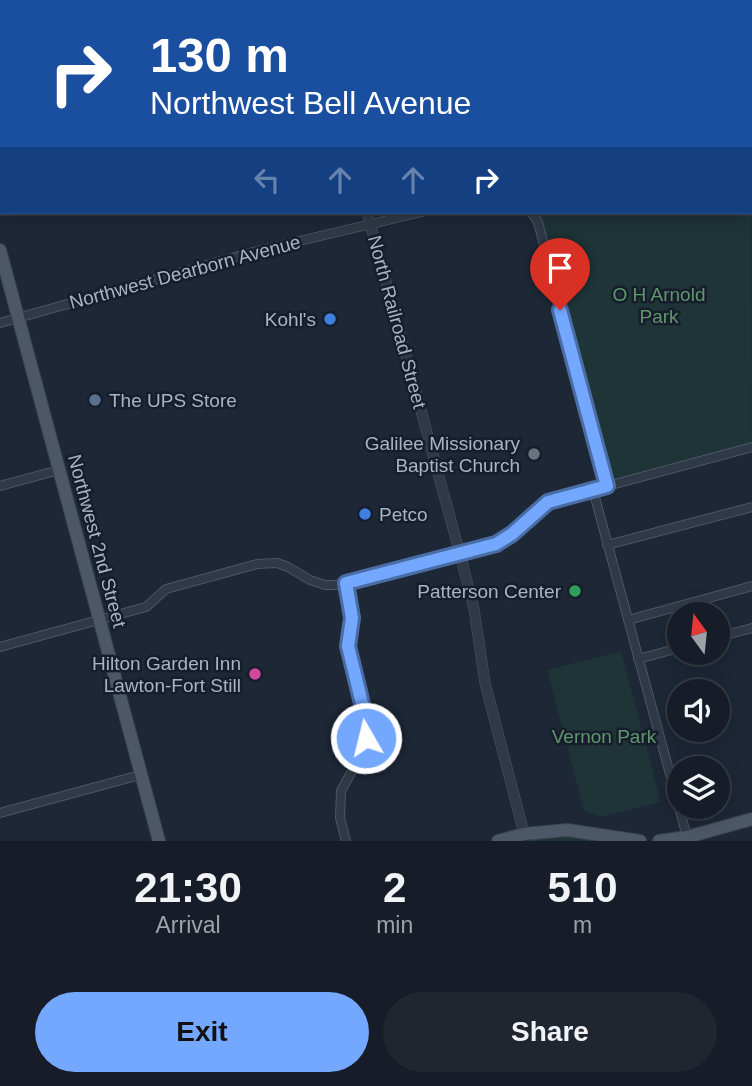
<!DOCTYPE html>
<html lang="en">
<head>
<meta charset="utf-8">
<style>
  :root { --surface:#161d28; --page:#1f2630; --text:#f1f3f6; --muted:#9ea2a8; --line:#353b45; --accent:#74a8ff }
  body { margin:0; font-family:Helvetica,sans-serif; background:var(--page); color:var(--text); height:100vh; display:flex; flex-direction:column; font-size:26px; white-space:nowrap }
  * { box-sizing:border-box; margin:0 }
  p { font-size:23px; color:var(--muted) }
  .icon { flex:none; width:38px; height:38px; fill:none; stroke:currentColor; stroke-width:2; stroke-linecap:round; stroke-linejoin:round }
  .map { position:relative; height:841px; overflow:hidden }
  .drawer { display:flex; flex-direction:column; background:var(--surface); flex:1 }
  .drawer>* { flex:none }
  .hud { position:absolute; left:0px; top:0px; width:752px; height:214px; box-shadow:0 4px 18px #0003,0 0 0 2px var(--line); background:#1a4fa0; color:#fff; overflow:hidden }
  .needle { width:46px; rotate:345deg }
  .buttons { position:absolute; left:667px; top:602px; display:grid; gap:14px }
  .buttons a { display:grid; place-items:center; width:63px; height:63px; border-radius:50%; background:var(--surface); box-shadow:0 4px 18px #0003,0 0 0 2px var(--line); font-size:35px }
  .pin { position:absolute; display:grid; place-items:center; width:60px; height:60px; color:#fff; margin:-72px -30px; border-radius:50% 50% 50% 0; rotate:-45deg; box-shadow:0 0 7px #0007 }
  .pin .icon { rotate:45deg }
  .me { position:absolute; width:77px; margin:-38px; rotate:352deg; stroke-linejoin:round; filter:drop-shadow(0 0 5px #0008) }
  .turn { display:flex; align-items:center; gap:24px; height:147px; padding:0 35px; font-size:32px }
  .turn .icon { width:91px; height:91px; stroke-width:2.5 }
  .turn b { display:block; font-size:49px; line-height:60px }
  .lanes { display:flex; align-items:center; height:66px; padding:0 35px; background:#0003; justify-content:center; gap:35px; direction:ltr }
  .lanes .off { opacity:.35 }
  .eta { display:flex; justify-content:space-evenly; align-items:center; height:119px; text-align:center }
  .eta b { font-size:42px; font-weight:800; line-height:49px }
  .primary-button { display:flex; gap:14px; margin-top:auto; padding:14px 35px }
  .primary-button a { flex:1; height:80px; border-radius:42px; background:var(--accent); color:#111; font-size:28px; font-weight:800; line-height:80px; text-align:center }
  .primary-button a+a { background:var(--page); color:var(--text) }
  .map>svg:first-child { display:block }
  .green { fill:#1e3437 }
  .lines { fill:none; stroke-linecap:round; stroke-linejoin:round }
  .stream { stroke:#2c405e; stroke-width:2.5 }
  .minor-casing { stroke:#4d5665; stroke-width:10 }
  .tertiary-casing { stroke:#4d5665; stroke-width:11 }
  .primary-casing { stroke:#394250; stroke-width:14 }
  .minor { stroke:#303947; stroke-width:8 }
  .tertiary { stroke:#303947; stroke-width:10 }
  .primary { stroke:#4d5867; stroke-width:12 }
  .rail-casing { stroke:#515d6f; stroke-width:5 }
  .rail { stroke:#161e2b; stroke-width:2.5; stroke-dasharray:8; stroke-linecap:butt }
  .route-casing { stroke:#4b6da6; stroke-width:18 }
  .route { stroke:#74a8ff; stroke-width:12 }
  .shop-dot { fill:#3f7fe0; stroke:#161e2b; stroke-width:2.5 }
  .service-dot { fill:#5c6f8a; stroke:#161e2b; stroke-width:2.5 }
  .worship-dot { fill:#6b7280; stroke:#161e2b; stroke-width:2.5 }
  .leisure-dot { fill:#2e9e5b; stroke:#161e2b; stroke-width:2.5 }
  .hotel-dot { fill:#d1479c; stroke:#161e2b; stroke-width:2.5 }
  .labels { text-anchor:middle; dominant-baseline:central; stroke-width:5; stroke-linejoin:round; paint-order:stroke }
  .street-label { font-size:19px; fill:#a9b3c5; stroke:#161e2b }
  .park-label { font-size:19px; fill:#60966d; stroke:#161e2b }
  .poi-label { font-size:19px; fill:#a9b3c5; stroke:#161e2b; text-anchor:end }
</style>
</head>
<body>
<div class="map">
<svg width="752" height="841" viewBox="0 0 752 841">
  <rect width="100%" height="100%" fill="#1d2736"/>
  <path class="green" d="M 751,111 L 752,443 L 614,480 L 608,474 L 543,224 L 536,212 L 751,212 Z
    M 621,651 L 661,802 L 600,817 L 584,810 L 547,670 Z
    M 547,834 L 611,841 L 530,841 L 529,837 Z"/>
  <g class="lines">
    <path class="stream" d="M 376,0 L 377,2
      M 751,199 L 752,199"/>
    <defs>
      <path id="minor" d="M 118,0 L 118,2
        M 433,0 L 433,2
        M 521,0 L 521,2
        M 0,160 L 2,160
        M 531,212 L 538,222 L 607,486
        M 0,323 L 257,251 L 422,212
        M 0,486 L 59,470
        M 593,490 L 687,837
        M 607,545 L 752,507
        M 346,583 L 352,618 L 348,646 L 349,659 L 367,727 L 364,749 L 341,791 L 340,818 L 346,841
        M 628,620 L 752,586
        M 718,637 L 752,628
        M 0,647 L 146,607 L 166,589 L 257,564 L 277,563 L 288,567 L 310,580 L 325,585 L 337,585 L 496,544 L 512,534 L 548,502 L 752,447
        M 638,659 L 679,648
        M 0,813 L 140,775"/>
      <path id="tertiary" d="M 307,0 L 307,2
        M 367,212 L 460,554 L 474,609 L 485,683 L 526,841"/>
      <path id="primary" d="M 0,250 L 159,841
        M 498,841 L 524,834 L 567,830 L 640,841
        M 659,841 L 687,837 L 752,819"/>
    </defs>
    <use href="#minor" class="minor-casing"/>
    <use href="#tertiary" class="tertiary-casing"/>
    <use href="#primary" class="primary-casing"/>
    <use href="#minor" class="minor"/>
    <use href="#tertiary" class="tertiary"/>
    <use href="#primary" class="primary"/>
    <defs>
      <path id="rail" d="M 699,0 L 700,2
        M 751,95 L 752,97"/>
    </defs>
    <use href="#rail" class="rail-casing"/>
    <use href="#rail" class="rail"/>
  </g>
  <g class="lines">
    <defs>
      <path id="route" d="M 366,738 L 364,712 L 348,646 L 352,618 L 346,583 L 496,544 L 512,534 L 548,502 L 607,486 L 560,310"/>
    </defs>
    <use href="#route" class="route-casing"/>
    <use href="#route" class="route"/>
  </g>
  <g class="shop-dot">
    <circle cx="330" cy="319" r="7"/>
    <circle cx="365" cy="514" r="7"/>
  </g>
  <circle class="service-dot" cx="95" cy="400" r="7"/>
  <circle class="worship-dot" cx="534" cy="454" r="7"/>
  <circle class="leisure-dot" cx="575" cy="591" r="7"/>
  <circle class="hotel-dot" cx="255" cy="674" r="7"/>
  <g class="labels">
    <g class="street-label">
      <text transform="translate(185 272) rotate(-15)">Northwest Dearborn Avenue</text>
      <text transform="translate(397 322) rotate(75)">North Railroad Street</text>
      <text transform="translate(97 541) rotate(75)">Northwest 2nd Street</text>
    </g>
    <g class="park-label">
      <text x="659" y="294">O H Arnold<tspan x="659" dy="22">Park</tspan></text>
      <text x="604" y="736">Vernon Park</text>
    </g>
    <g class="poi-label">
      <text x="316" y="319">Kohl's</text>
      <text x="109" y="400" text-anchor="start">The UPS Store</text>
      <text x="520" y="443">Galilee Missionary<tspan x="520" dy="22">Baptist Church</tspan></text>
      <text x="379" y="514" text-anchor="start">Petco</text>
      <text x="561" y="591">Patterson Center</text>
      <text x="241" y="663">Hilton Garden Inn<tspan x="241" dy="22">Lawton-Fort Still</tspan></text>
    </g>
  </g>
</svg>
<div class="buttons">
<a><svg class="needle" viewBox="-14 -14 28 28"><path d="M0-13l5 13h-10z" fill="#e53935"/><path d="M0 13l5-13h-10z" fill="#9ea2a8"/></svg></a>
<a><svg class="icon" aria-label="sound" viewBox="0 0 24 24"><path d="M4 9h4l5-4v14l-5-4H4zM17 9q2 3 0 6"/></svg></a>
<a><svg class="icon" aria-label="layers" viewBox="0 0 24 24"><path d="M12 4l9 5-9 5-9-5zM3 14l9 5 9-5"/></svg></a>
</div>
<div class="pin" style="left:560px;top:310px;background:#d93025"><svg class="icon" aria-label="arrive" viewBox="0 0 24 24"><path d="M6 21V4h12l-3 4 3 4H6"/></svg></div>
<svg class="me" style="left:366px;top:738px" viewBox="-20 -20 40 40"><circle r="17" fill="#74a8ff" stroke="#fff" stroke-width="3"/><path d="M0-11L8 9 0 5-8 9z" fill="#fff"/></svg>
<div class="hud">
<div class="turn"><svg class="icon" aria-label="right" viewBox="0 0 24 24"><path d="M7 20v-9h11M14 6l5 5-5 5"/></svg><div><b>130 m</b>Northwest Bell Avenue</div></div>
<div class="lanes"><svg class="icon off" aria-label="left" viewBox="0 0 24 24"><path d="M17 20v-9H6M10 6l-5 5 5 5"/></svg><svg class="icon off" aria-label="ahead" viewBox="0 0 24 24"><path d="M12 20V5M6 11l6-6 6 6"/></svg><svg class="icon off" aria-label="ahead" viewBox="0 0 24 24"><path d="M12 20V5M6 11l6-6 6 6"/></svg><svg class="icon" aria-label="right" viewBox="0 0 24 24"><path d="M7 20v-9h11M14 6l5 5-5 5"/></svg></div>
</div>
</div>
<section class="drawer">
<div class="eta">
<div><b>21:30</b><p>Arrival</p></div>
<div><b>2</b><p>min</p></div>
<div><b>510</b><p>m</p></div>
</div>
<div class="primary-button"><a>Exit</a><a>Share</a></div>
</section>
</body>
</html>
